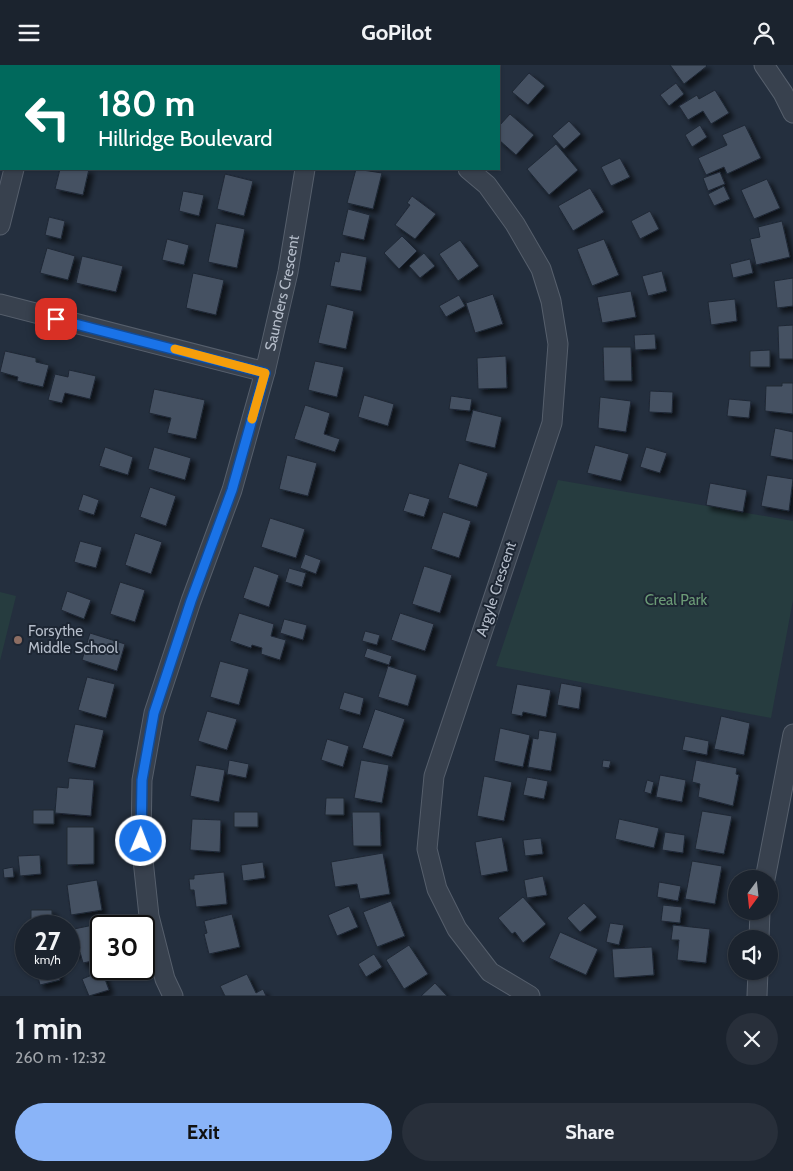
<!DOCTYPE html>
<html lang="en">
<head>
<meta charset="utf-8">
<style>
  :root { --surface:#1b232e; --page:#282f3a; --text:#f1f3f6; --muted:#a0a4aa; --line:#39404a; --accent:#8ab4f8 }
  body { margin:0; font-family:Cabin,sans-serif; background:var(--page); color:var(--text); height:100vh; display:flex; flex-direction:column; font-size:19px; white-space:nowrap }
  * { box-sizing:border-box; margin:0 }
  p { font-size:16px; color:var(--muted) }
  .icon { flex:none; width:28px; height:28px; fill:none; stroke:currentColor; stroke-width:2; stroke-linecap:round; stroke-linejoin:round }
  .map { position:relative; height:931px; overflow:hidden }
  .side { display:flex; flex-direction:column; background:var(--surface); flex:1 }
  .side>* { flex:none }
  .banner { position:absolute; left:0px; top:0px; width:500px; height:105px; box-shadow:0 1px 4px #0004,0 0 0 1px var(--line); background:#00695c; color:#fff; overflow:hidden }
  .needle { width:32px; rotate:195deg }
  .controls { position:absolute; left:728px; top:805px; display:grid; gap:10px }
  .controls a { display:grid; place-items:center; width:50px; height:50px; border-radius:50%; background:var(--surface); box-shadow:0 1px 4px #0004,0 0 0 1px var(--line); font-size:25px }
  .speed { position:absolute; left:15px; top:850px; display:flex; gap:10px; font-size:25px; font-weight:700; text-align:center }
  .speed>* { display:grid; place-content:center; width:65px; height:65px; border-radius:50%; background:var(--surface); box-shadow:0 1px 4px #0004,0 0 0 1px var(--line); line-height:1 }
  .speed small { font-size:12px; font-weight:400 }
  .speed .limit { border:2px solid #111; border-radius:8px; background:#fff; color:#111 }
  .pin { position:absolute; display:grid; place-items:center; width:42px; height:42px; color:#fff; margin:-21px; border-radius:10px; box-shadow:0 2px 8px #0006 }
  .me { position:absolute; width:55px; margin:-28px; rotate:1deg; stroke-linejoin:round; filter:drop-shadow(0 0 4px #0008) }
  .turn { display:flex; align-items:center; gap:18px; height:105px; padding:0 15px; font-size:22px }
  .turn .icon { width:65px; height:65px; stroke-width:2.5 }
  .turn b { display:block; font-size:35px; line-height:42px }
  .round { display:grid; place-items:center; flex:none; width:52px; height:52px; border-radius:26px; background:var(--page) }
  .headline { display:flex; align-items:center; justify-content:space-between; height:85px; padding:0 15px }
  h1 { font-size:30px; font-weight:700; line-height:38px }
  .action { display:flex; gap:10px; margin-top:auto; padding:10px 15px }
  .action a { flex:1; height:58px; border-radius:30px; background:var(--accent); color:#111; font-size:20px; font-weight:700; line-height:58px; text-align:center }
  .action a+a { background:var(--page); color:var(--text) }
  header { display:flex; justify-content:space-between; align-items:center; height:65px; padding:0 15px; background:var(--surface); font-size:22px; font-weight:700 }
  .map>svg:first-child { display:block }
  .green { fill:#263c3f }
  .building { fill:#455162; stroke:#1f2835; filter:url(#shadow) }
  .lines { fill:none; stroke-linecap:round; stroke-linejoin:round }
  .minor-casing { stroke:#565f6c; stroke-width:21 }
  .minor { stroke:#38414e; stroke-width:19 }
  .route-casing { stroke:#114b97; stroke-width:12 }
  .route { stroke:#1a73e8; stroke-width:9 }
  .slow { stroke:#f59e0b; stroke-width:9 }
  .education-dot { fill:#8d6e63; stroke:#1d2633; stroke-width:2 }
  .labels { text-anchor:middle; dominant-baseline:central; stroke-width:4; stroke-linejoin:round; paint-order:stroke }
  .street-label { font-size:15px; fill:#b4bcc9; stroke:#1d2633 }
  .park-label { font-size:15px; fill:#6b9a76; stroke:#1d2633 }
  .poi-label { font-size:15px; fill:#b4bcc9; stroke:#1d2633; text-anchor:start }
</style>
</head>
<body>
<header><svg class="icon" aria-label="menu" viewBox="0 0 24 24"><path d="M4 6h16M4 12h16M4 18h16"/></svg>GoPilot<svg class="icon" aria-label="person" viewBox="0 0 24 24"><circle cx="12" cy="8" r="4"/><path d="M4 21q1-7 8-7t8 7"/></svg></header>
<div class="map">
<svg width="793" height="931" viewBox="0 0 793 931">
  <defs>
    <filter id="shadow"><feDropShadow dx="4.5" dy="4.5" stdDeviation="2.5" flood-color="#0009"/></filter>
  </defs>
  <rect width="100%" height="100%" fill="#242f3e"/>
  <path class="green" d="M 558,415 L 793,456 L 793,535 L 771,653 L 496,601 Z
    M 0,527 L 16,531 L 0,596 Z"/>
  <path class="building" d="M 374,0 L 414,0 L 374,1 Z
    M 670,0 L 706,0 L 707,1 L 684,19 Z
    M 529,8 L 545,21 L 528,40 L 512,27 Z
    M 676,18 L 684,29 L 669,41 L 660,30 Z
    M 715,25 L 729,48 L 711,59 L 703,46 L 688,55 L 679,41 L 697,30 L 699,34 Z
    M 510,49 L 534,70 L 516,90 L 499,75 L 499,61 Z
    M 569,56 L 581,69 L 564,84 L 552,71 Z
    M 700,60 L 707,72 L 692,82 L 685,70 Z
    M 745,60 L 761,93 L 727,109 L 724,102 L 706,110 L 698,93 L 727,80 L 722,70 Z
    M 556,79 L 578,105 L 549,130 L 527,104 Z
    M 620,93 L 630,112 L 611,121 L 601,102 Z
    M 60,104 L 89,104 L 83,130 L 55,124 Z
    M 356,104 L 382,108 L 373,144 L 347,138 Z
    M 720,107 L 725,119 L 708,126 L 703,113 Z
    M 225,109 L 253,116 L 244,151 L 217,144 Z
    M 767,114 L 780,143 L 754,154 L 741,125 Z
    M 724,121 L 730,134 L 714,141 L 708,129 Z
    M 590,123 L 604,147 L 573,166 L 558,141 Z
    M 183,126 L 204,130 L 199,151 L 179,146 Z
    M 412,131 L 436,149 L 415,174 L 395,160 L 410,140 L 407,138 Z
    M 348,144 L 370,150 L 364,175 L 342,170 Z
    M 650,146 L 659,164 L 640,174 L 631,156 Z
    M 49,152 L 65,156 L 61,174 L 45,170 Z
    M 782,156 L 790,192 L 756,200 L 750,174 L 760,172 L 758,162 Z
    M 216,158 L 245,164 L 237,203 L 208,197 Z
    M 402,171 L 417,186 L 399,204 L 384,188 Z
    M 167,174 L 189,180 L 184,200 L 162,195 Z
    M 604,174 L 619,210 L 592,221 L 577,184 Z
    M 460,175 L 479,201 L 458,216 L 439,189 Z
    M 47,183 L 75,191 L 68,215 L 40,208 Z
    M 341,187 L 367,192 L 361,226 L 330,221 L 335,196 L 339,197 Z
    M 424,188 L 435,201 L 420,213 L 409,201 Z
    M 82,191 L 123,201 L 116,227 L 76,218 Z
    M 750,194 L 753,208 L 733,213 L 730,199 Z
    M 662,206 L 667,226 L 648,231 L 642,211 Z
    M 193,208 L 224,215 L 216,250 L 186,243 Z
    M 793,213 L 793,241 L 777,243 L 774,216 Z
    M 631,226 L 636,252 L 602,258 L 597,232 Z
    M 493,229 L 503,259 L 475,268 L 466,238 Z
    M 459,230 L 465,241 L 446,252 L 439,241 Z
    M 735,234 L 737,256 L 711,260 L 708,237 Z
    M 327,239 L 354,246 L 346,284 L 318,278 Z
    M 793,260 L 793,294 L 779,294 L 778,261 Z
    M 655,269 L 656,284 L 635,285 L 634,270 Z
    M 603,282 L 631,282 L 632,316 L 604,316 Z
    M 770,285 L 770,302 L 750,302 L 750,286 Z
    M 5,286 L 36,293 L 36,297 L 49,300 L 43,322 L 17,316 L 18,312 L 0,307 Z
    M 506,291 L 507,323 L 478,324 L 477,293 Z
    M 315,296 L 344,302 L 337,332 L 308,325 Z
    M 69,305 L 96,311 L 90,334 L 65,328 L 62,338 L 48,335 L 55,309 L 68,312 Z
    M 782,318 L 793,318 L 793,349 L 765,346 L 766,321 L 782,321 Z
    M 154,324 L 205,335 L 196,374 L 167,368 L 171,353 L 149,348 Z
    M 650,326 L 673,327 L 672,348 L 649,347 Z
    M 364,330 L 394,339 L 388,361 L 358,352 Z
    M 451,331 L 472,334 L 470,346 L 449,344 Z
    M 600,332 L 631,336 L 626,367 L 598,363 Z
    M 729,334 L 751,336 L 749,353 L 727,351 Z
    M 305,340 L 330,348 L 324,369 L 340,374 L 335,387 L 294,374 Z
    M 473,345 L 502,352 L 495,383 L 465,376 Z
    M 775,363 L 793,367 L 793,395 L 770,391 Z
    M 595,380 L 629,389 L 621,416 L 587,408 Z
    M 105,382 L 133,392 L 128,410 L 99,401 Z
    M 154,382 L 191,393 L 185,415 L 148,404 Z
    M 646,382 L 667,388 L 660,408 L 640,402 Z
    M 287,390 L 317,398 L 308,431 L 279,424 Z
    M 459,398 L 488,408 L 477,442 L 448,433 Z
    M 767,410 L 793,414 L 789,446 L 761,441 Z
    M 710,418 L 747,425 L 743,447 L 706,440 Z
    M 150,422 L 176,431 L 166,461 L 140,452 Z
    M 409,428 L 430,434 L 424,452 L 403,446 Z
    M 83,429 L 99,435 L 94,450 L 78,445 Z
    M 443,447 L 471,456 L 459,493 L 431,484 Z
    M 270,453 L 305,464 L 296,493 L 261,482 Z
    M 135,468 L 162,477 L 151,509 L 125,500 Z
    M 80,476 L 102,482 L 96,503 L 74,497 Z
    M 305,489 L 321,495 L 316,509 L 300,503 Z
    M 254,501 L 279,510 L 269,542 L 243,533 Z
    M 424,501 L 452,510 L 440,548 L 412,539 Z
    M 289,503 L 306,508 L 302,522 L 285,517 Z
    M 120,517 L 145,525 L 135,557 L 110,549 Z
    M 67,526 L 91,535 L 84,554 L 61,545 Z
    M 239,548 L 274,559 L 271,571 L 286,575 L 280,595 L 261,589 L 262,583 L 252,580 L 251,583 L 230,576 Z
    M 400,548 L 434,559 L 425,586 L 391,575 Z
    M 284,554 L 307,560 L 303,575 L 280,568 Z
    M 365,566 L 380,570 L 377,580 L 362,576 Z
    M 90,568 L 125,579 L 117,606 L 82,595 Z
    M 367,583 L 392,591 L 389,600 L 364,592 Z
    M 220,596 L 249,604 L 239,640 L 210,632 Z
    M 388,601 L 417,610 L 408,641 L 378,632 Z
    M 87,612 L 115,619 L 106,653 L 78,645 Z
    M 561,618 L 582,622 L 579,644 L 557,640 Z
    M 517,619 L 551,625 L 546,652 L 523,647 L 522,651 L 511,649 Z
    M 344,627 L 364,633 L 360,650 L 339,644 Z
    M 375,644 L 405,654 L 392,692 L 362,683 Z
    M 207,646 L 237,654 L 227,685 L 198,676 Z
    M 721,651 L 750,658 L 744,690 L 714,684 Z
    M 75,659 L 104,665 L 95,703 L 67,697 Z
    M 500,663 L 530,670 L 523,702 L 494,696 Z
    M 539,665 L 557,668 L 551,706 L 528,702 L 533,673 L 538,674 Z
    M 685,671 L 709,676 L 707,690 L 682,685 Z
    M 327,674 L 349,681 L 343,702 L 321,695 Z
    M 229,695 L 249,699 L 246,713 L 227,709 Z
    M 361,695 L 389,700 L 382,738 L 354,733 Z
    M 603,695 L 611,696 L 609,703 L 602,702 Z
    M 696,695 L 737,703 L 736,709 L 739,710 L 733,741 L 698,732 L 700,719 L 692,717 Z
    M 196,700 L 225,705 L 219,737 L 190,731 Z
    M 660,710 L 686,715 L 682,737 L 656,732 Z
    M 484,711 L 512,717 L 504,756 L 477,751 Z
    M 527,712 L 548,716 L 544,734 L 523,730 Z
    M 69,713 L 94,715 L 91,751 L 55,748 L 57,722 L 68,723 Z
    M 647,715 L 654,717 L 651,729 L 644,727 Z
    M 326,733 L 344,733 L 344,750 L 325,750 Z
    M 33,745 L 54,745 L 54,759 L 33,759 Z
    M 702,746 L 732,751 L 724,789 L 695,784 Z
    M 234,747 L 258,747 L 258,762 L 234,762 Z
    M 352,747 L 380,747 L 381,781 L 353,781 Z
    M 192,754 L 221,755 L 220,787 L 190,785 Z
    M 619,754 L 659,763 L 654,783 L 615,774 Z
    M 67,762 L 94,762 L 94,799 L 67,800 Z
    M 665,767 L 685,770 L 683,788 L 662,785 Z
    M 502,772 L 508,806 L 481,811 L 475,777 Z
    M 541,773 L 543,789 L 525,791 L 523,775 Z
    M 383,788 L 390,829 L 360,834 L 357,819 L 335,822 L 331,797 Z
    M 40,790 L 41,809 L 20,811 L 18,791 Z
    M 692,796 L 722,801 L 715,839 L 685,834 Z
    M 263,797 L 265,813 L 243,816 L 241,800 Z
    M 13,802 L 14,812 L 4,813 L 3,804 Z
    M 224,807 L 227,839 L 196,842 L 194,825 L 190,825 L 189,814 L 194,814 L 194,810 Z
    M 543,811 L 547,830 L 527,833 L 524,815 Z
    M 97,815 L 102,845 L 71,850 L 67,820 Z
    M 659,817 L 681,821 L 678,836 L 657,832 Z
    M 523,832 L 546,859 L 523,878 L 515,867 L 512,869 L 498,853 Z
    M 391,836 L 405,871 L 377,882 L 363,847 Z
    M 584,838 L 597,852 L 580,867 L 567,853 Z
    M 663,840 L 682,842 L 680,858 L 661,856 Z
    M 349,841 L 358,862 L 337,871 L 328,850 Z
    M 31,845 L 52,845 L 52,861 L 31,861 Z
    M 232,849 L 240,882 L 209,889 L 204,869 L 207,868 L 204,856 Z
    M 103,858 L 104,861 L 101,861 L 101,894 L 83,898 L 80,887 L 70,889 L 69,865 Z
    M 610,858 L 624,860 L 619,880 L 606,877 Z
    M 673,860 L 710,864 L 706,898 L 677,895 L 679,875 L 671,875 Z
    M 560,867 L 598,884 L 586,910 L 549,893 Z
    M 409,880 L 428,909 L 404,924 L 386,895 Z
    M 652,882 L 654,910 L 614,913 L 612,884 Z
    M 374,889 L 382,902 L 366,912 L 358,899 Z
    M 36,904 L 57,904 L 60,915 L 40,920 Z
    M 102,906 L 109,925 L 89,931 L 82,914 Z
    M 247,909 L 256,928 L 263,924 L 266,931 L 225,931 L 220,921 Z
    M 435,918 L 447,931 L 421,931 Z"/>
  <g class="lines">
    <defs>
      <g id="minor">
        <path d="M 764,0 L 783,28 L 793,48"/>
        <path d="M 28,1 L 28,0"/>
        <path d="M 317,1 L 317,0"/>
        <path d="M 468,104 L 487,120 L 515,159 L 541,204 L 551,236 L 558,279 L 552,358 L 434,711 L 427,784 L 437,824 L 457,864 L 490,907 L 530,931"/>
        <path d="M 0,160 L 14,104"/>
        <path d="M 0,239 L 265,307"/>
        <path d="M 765,814 L 793,669"/>
        <path d="M 759,874 L 760,846"/>
        <path id="s1" d="M 173,931 L 165,914 L 149,851 L 141,776 L 142,715 L 154,648 L 191,536 L 232,425 L 265,307 L 288,207 L 305,104"/>
        <path d="M 757,931 L 758,906"/>
      </g>
    </defs>
    <use href="#minor" class="minor-casing"/>
    <use href="#minor" class="minor"/>
  </g>
  <g class="lines">
    <defs>
      <path id="route" d="M 56,254 L 265,308 L 232,425 L 191,536 L 154,648 L 142,715 L 141,776"/>
    </defs>
    <use href="#route" class="route-casing"/>
    <use href="#route" class="route"/>
    <path class="slow" d="M 175,284 L 265,308 L 252,354"/>
  </g>
  <circle class="education-dot" cx="18" cy="575" r="5"/>
  <g class="labels">
    <g class="street-label">
      <text stroke="none"><textPath href="#s1" startOffset="728">Saunders Crescent</textPath></text>
      <text transform="translate(496 524) rotate(-72)">Argyle Crescent</text>
    </g>
    <g class="park-label">
      <text x="676" y="535">Creal Park</text>
    </g>
    <g class="poi-label">
      <text x="28" y="566">Forsythe<tspan x="28" dy="17">Middle School</tspan></text>
    </g>
  </g>
</svg>
<div class="controls">
<a><svg class="needle" viewBox="-14 -14 28 28"><path d="M0-13l5 13h-10z" fill="#e53935"/><path d="M0 13l5-13h-10z" fill="#a0a4aa"/></svg></a>
<a><svg class="icon" aria-label="sound" viewBox="0 0 24 24"><path d="M4 9h4l5-4v14l-5-4H4zM17 9q2 3 0 6"/></svg></a>
</div>
<div class="speed"><div>27<small>km/h</small></div><div class="limit">30</div></div>
<div class="pin" style="left:56px;top:254px;background:#d93025"><svg class="icon" aria-label="arrive" viewBox="0 0 24 24"><path d="M6 21V4h12l-3 4 3 4H6"/></svg></div>
<svg class="me" style="left:141px;top:776px" viewBox="-20 -20 40 40"><circle r="17" fill="#1a73e8" stroke="#fff" stroke-width="3"/><path d="M0-11L8 9 0 5-8 9z" fill="#fff"/></svg>
<div class="banner">
<div class="turn"><svg class="icon" aria-label="left" viewBox="0 0 24 24"><path d="M17 20v-9H6M10 6l-5 5 5 5"/></svg><div><b>180 m</b>Hillridge Boulevard</div></div>
</div>
</div>
<section class="side">
<div class="headline"><div><h1>1 min</h1><p>260 m · 12:32</p></div><a class="round"><svg class="icon" aria-label="close" viewBox="0 0 24 24"><path d="M6 6l12 12M18 6L6 18"/></svg></a></div>
<div class="action"><a>Exit</a><a>Share</a></div>
</section>
</body>
</html>
